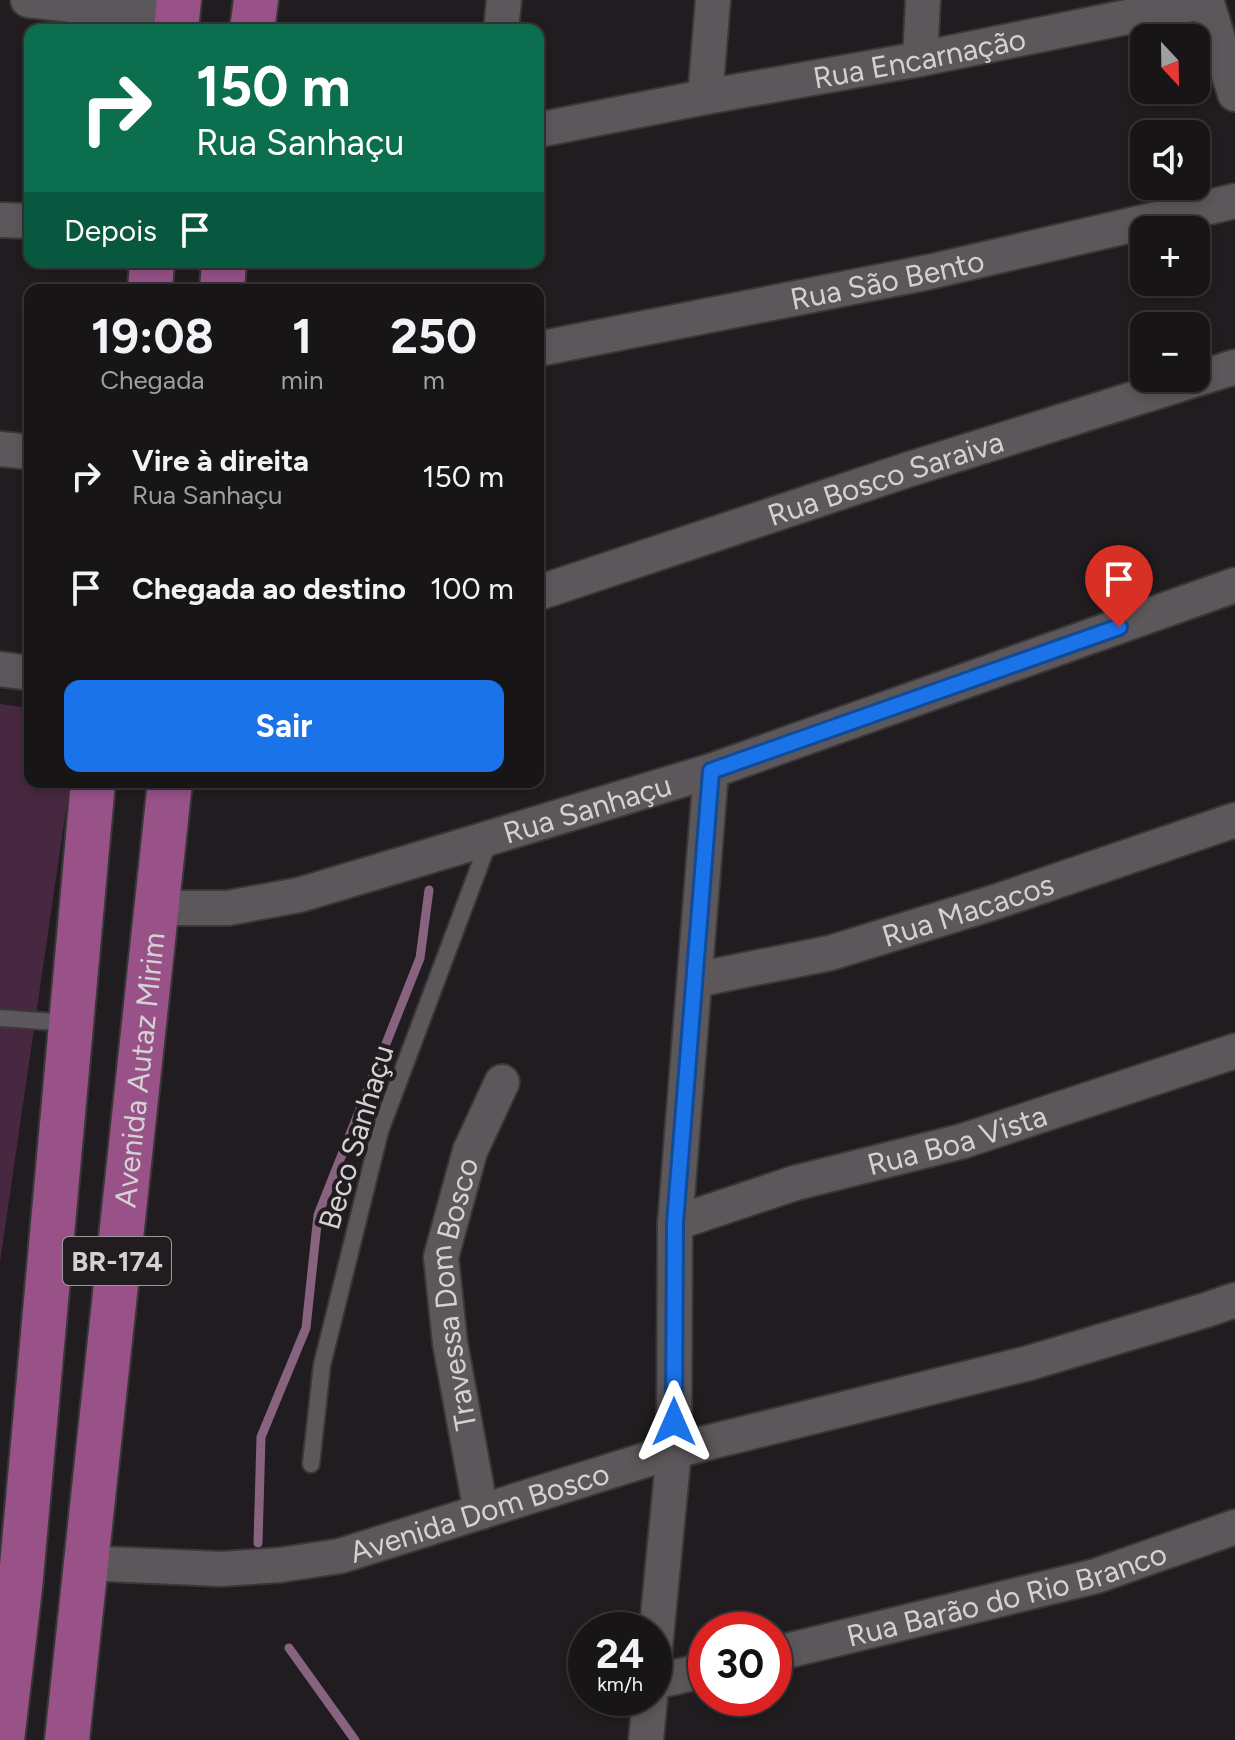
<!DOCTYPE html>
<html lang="pt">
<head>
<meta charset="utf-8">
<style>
  :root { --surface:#181517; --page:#211e20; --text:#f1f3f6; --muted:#9f9fa1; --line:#363436; --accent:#1a73e8 }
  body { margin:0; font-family:Figtree,sans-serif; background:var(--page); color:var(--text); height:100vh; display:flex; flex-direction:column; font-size:30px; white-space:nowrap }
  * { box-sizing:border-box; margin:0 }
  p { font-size:26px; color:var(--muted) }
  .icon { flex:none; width:44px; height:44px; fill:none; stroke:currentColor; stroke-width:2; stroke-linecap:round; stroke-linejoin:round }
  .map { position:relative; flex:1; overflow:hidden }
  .side { position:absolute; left:24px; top:284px; width:520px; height:504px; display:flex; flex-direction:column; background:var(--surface); border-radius:16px; box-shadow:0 4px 12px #0003,0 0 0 2px var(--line) }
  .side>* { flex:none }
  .guide { position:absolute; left:24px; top:24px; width:520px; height:244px; border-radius:16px; box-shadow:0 4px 12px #0003,0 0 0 2px var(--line); background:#0b6e4f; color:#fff; overflow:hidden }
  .needle { width:52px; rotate:158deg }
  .fabs { position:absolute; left:1130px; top:24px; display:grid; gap:16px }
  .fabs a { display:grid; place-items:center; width:80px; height:80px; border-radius:16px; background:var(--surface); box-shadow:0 4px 12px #0003,0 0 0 2px var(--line); font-size:40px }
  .speed { position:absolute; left:568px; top:1612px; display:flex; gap:16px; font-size:40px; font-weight:700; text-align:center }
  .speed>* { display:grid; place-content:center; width:104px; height:104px; border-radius:50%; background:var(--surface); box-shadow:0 4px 12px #0003,0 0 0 2px var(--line); line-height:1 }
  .speed small { font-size:20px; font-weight:400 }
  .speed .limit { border:12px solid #d22; background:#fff; color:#111 }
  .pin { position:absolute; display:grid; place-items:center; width:68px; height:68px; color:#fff; margin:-82px -34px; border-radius:50% 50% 50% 0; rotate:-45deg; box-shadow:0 0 8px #0007 }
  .pin .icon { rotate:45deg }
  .me { position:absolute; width:88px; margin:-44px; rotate:0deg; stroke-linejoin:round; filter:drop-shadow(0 0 6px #0008) }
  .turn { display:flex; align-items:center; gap:28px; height:168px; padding:0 40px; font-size:36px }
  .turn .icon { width:104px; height:104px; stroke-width:2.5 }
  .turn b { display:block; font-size:56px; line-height:68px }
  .then { display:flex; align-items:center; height:76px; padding:0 40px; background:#0003; gap:16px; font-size:30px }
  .eta { display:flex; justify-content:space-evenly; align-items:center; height:136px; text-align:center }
  .eta b { font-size:48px; font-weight:700; line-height:56px }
  .action { display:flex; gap:16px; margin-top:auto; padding:16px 40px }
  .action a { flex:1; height:92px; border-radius:16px; background:var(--accent); color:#fff; font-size:32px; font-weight:700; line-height:92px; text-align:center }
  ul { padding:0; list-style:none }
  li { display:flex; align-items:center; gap:24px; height:112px; padding:0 40px }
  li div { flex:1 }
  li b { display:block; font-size:30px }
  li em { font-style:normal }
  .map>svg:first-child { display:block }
  .green { fill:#482840 }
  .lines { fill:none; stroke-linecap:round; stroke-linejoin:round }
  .stream { stroke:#886380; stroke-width:9 }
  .lane-casing { stroke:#3a3739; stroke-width:20 }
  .street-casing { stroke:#3a3739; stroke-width:38 }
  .primary-casing { stroke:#3a3739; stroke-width:48 }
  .lane { stroke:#5c575a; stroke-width:16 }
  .street { stroke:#5c575a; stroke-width:34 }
  .primary { stroke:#985288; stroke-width:44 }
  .route-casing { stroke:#114b97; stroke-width:20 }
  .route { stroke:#1a73e8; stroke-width:14 }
  .labels { text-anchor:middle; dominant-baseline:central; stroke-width:8; stroke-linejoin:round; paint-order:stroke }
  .shield { fill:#201c1f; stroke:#9e9b9d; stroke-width:2 }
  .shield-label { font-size:28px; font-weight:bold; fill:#d4d1d3 }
  .street-label { font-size:30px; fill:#d4d1d3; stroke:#201c1f }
</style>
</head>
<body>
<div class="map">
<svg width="1235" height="1740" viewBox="0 0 1235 1740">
  <rect width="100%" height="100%" fill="#201c1f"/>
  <path class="green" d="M 0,704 L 30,708 L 30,782 L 70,782 L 0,1262 Z"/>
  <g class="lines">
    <path class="stream" d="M 258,1543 L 261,1437 L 306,1328 L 318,1215 L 420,958 L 429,890
      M 289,1648 L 355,1740"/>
    <defs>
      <path id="lane" d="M 0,1018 L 69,1023
        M 311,1464 L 322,1365 L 380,1131 L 490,838"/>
      <g id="street">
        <path d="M 28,0 L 177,17"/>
        <path d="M 1206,0 L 1235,94"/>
        <path d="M 501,30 L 504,0"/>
        <path d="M 920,59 L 923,0"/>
        <path d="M 705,97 L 713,0"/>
        <path id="s1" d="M 538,130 L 705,97 L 920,59 L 1206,1"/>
        <path d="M 0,220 L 30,221"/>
        <path id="s2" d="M 538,349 L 929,272 L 1235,201"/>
        <path d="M 0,449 L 30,452"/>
        <path id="s3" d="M 538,593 L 910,469 L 1235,367"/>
        <path d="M 0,669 L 30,673"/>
        <path id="s4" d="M 155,908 L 228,908 L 299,895 L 413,861 L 711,771 L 1235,585"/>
        <path id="s5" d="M 695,980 L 830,953 L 992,903 L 1235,820"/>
        <path id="s6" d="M 675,1223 L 795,1183 L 963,1141 L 1235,1051"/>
        <path id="s7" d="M 481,1512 L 450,1343 L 441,1257 L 470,1151 L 502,1082"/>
        <path id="s8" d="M 85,1563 L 221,1569 L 280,1565 L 340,1556 L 674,1451 L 1029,1363 L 1206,1310 L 1235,1300"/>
        <path id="s9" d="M 774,1654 L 1096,1576 L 1235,1527"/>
        <path d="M 654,1658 L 674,1451 L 675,1223 L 711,771"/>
        <path d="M 654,1682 L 706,1670"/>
        <path d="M 646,1740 L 650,1698"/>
      </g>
      <g id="primary">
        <path d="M 176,30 L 179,0"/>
        <path d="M 252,30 L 256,0"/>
        <path d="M 150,290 L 152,262"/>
        <path d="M 222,290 L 224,262"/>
        <path d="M 2,1740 L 20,1588 L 93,782"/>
        <path id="s10" d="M 67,1740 L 170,782"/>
      </g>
    </defs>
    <use href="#lane" class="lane-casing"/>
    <use href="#street" class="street-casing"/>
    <use href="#primary" class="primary-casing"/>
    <use href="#lane" class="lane"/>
    <use href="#street" class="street"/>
    <use href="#primary" class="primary"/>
  </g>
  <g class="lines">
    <defs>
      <path id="route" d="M 674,1422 L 675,1223 L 711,771 L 1119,627"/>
    </defs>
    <use href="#route" class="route-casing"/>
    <use href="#route" class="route"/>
  </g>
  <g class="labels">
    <rect class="shield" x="63" y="1237" width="108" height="48" rx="6"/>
    <g class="shield-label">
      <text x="117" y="1261">BR-174</text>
    </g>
    <g class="street-label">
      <text stroke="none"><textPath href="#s1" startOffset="388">Rua Encarnação</textPath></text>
      <text stroke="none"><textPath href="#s2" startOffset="356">Rua São Bento</textPath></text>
      <text stroke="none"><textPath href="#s3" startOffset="366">Rua Bosco Saraiva</textPath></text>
      <text stroke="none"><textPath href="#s4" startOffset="446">Rua Sanhaçu</textPath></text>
      <text stroke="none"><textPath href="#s5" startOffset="282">Rua Macacos</textPath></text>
      <text stroke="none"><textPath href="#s10" startOffset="674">Avenida Autaz Mirim</textPath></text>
      <text transform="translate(356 1137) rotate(-73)">Beco Sanhaçu</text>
      <text stroke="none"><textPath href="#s6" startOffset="294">Rua Boa Vista</textPath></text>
      <text stroke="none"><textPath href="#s7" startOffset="222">Travessa Dom Bosco</textPath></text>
      <text stroke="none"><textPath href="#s8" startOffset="402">Avenida Dom Bosco</textPath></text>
      <text stroke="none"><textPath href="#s9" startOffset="240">Rua Barão do Rio Branco</textPath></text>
    </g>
  </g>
</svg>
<div class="fabs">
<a><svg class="needle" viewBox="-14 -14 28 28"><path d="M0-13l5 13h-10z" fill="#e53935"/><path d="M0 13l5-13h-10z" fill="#9f9fa1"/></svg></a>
<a><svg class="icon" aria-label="sound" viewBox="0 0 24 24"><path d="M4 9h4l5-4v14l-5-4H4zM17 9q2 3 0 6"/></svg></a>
<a>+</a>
<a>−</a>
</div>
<div class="speed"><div>24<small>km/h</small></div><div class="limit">30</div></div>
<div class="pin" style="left:1119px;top:627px;background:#d93025"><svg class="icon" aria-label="arrive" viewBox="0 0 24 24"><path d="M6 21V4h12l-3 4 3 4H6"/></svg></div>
<svg class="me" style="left:674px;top:1422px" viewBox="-20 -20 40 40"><path d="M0-17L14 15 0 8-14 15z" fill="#1a73e8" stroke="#fff" stroke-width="4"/></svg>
<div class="guide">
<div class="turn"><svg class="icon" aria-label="right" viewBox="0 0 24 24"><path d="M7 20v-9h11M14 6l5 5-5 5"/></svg><div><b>150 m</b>Rua Sanhaçu</div></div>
<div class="then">Depois<svg class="icon" aria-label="arrive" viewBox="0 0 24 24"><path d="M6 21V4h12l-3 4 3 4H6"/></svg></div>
</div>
<section class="side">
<div class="eta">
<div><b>19:08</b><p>Chegada</p></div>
<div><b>1</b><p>min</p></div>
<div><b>250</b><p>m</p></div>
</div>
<ul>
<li><svg class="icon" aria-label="right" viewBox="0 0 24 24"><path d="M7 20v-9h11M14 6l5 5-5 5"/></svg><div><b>Vire à direita</b><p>Rua Sanhaçu</p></div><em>150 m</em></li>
<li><svg class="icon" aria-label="arrive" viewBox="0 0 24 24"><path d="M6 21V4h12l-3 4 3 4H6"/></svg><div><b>Chegada ao destino</b></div><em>100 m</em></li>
</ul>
<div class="action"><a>Sair</a></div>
</section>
</div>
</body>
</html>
